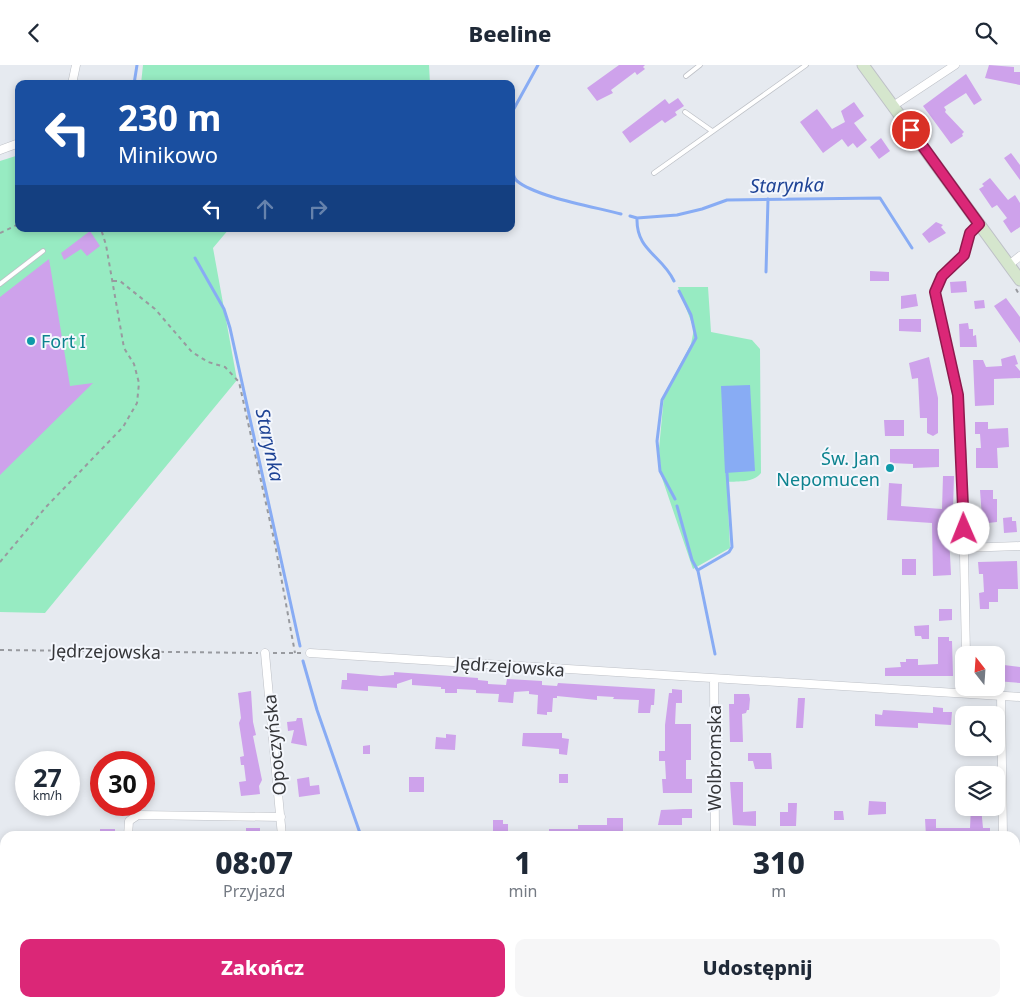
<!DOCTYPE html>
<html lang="pl">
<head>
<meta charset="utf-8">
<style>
  :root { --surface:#fff; --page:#f6f6f7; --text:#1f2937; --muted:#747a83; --accent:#db2777 }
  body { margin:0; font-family:"Noto Sans",sans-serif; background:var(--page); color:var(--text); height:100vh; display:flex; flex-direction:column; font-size:19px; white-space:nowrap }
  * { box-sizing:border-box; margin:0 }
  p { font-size:16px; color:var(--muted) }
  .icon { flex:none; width:28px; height:28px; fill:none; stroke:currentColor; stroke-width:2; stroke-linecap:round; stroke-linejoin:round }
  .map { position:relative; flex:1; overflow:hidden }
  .details { position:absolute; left:0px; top:766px; width:1020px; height:176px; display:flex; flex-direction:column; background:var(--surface); border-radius:15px 15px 0 0; box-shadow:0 2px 8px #0003 }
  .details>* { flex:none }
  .guide { position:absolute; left:15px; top:15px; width:500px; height:152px; border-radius:10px; box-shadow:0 2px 8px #0003; background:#1a4fa0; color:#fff; overflow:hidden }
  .needle { width:32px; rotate:343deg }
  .fabs { position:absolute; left:955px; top:581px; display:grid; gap:10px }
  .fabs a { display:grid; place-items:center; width:50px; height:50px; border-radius:10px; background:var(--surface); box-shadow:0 2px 8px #0003; font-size:25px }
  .speed { position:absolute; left:15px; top:686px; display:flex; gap:10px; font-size:25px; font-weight:700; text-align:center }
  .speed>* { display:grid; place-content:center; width:65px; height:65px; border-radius:50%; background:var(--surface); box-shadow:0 2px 8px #0003; line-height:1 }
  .speed small { font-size:12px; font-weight:400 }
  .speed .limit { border:8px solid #d22; background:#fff; color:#111 }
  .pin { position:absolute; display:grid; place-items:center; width:42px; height:42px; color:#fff; margin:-21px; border:2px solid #fff; border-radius:50%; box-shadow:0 1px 5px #0007 }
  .me { position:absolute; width:55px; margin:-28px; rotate:359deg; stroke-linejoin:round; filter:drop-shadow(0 0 4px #0008) }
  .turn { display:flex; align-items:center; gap:18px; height:105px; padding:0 20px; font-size:22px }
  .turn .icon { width:65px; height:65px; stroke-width:2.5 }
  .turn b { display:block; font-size:35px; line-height:42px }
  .lanes { display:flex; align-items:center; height:48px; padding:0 20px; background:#0003; justify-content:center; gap:25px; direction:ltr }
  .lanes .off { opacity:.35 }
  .eta { display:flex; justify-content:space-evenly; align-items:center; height:85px; text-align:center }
  .eta b { font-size:30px; font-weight:800; line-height:35px }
  .action { display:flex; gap:10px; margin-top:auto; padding:10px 20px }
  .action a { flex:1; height:58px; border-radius:10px; background:var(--accent); color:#fff; font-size:20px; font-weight:800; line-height:58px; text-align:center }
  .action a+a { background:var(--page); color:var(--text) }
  header { display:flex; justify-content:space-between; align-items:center; height:65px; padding:0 20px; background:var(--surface); font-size:22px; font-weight:800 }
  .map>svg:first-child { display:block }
  .green { fill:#97ebc2 }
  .water { fill:#88acf4 }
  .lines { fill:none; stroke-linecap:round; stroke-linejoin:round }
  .stream { stroke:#88acf4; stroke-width:3 }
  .building { fill:#cea2eb }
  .lane-casing { stroke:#bec1c7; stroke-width:5.5 }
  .street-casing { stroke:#bec1c7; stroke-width:9 }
  .secondary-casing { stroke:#bec1c7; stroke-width:13 }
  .path { stroke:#989a9f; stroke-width:2; stroke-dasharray:4 4; stroke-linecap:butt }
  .lane { stroke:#fff; stroke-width:4 }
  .street { stroke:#fff; stroke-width:8 }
  .secondary { stroke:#d5e6cd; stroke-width:11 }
  .route-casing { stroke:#8e194d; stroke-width:12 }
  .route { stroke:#db2777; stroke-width:9 }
  .culture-dot { fill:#0f9aa8; stroke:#f4f7fd; stroke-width:2 }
  .labels { text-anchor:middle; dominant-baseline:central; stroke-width:4; stroke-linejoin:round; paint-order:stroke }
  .culture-label { font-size:18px; fill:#0d838f; stroke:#f4f7fd; text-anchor:start }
  .street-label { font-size:18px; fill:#353639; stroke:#f4f7fd }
  .water-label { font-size:19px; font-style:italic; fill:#1e4395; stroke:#f4f7fd }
</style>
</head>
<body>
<header><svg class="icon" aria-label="back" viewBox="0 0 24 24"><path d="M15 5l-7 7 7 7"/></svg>Beeline<svg class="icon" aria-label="search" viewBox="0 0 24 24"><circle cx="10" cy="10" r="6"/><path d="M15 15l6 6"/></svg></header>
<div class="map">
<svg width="1020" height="942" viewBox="0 0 1020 942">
  <rect width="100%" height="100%" fill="#e6eaf0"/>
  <path class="green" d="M 143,0 L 429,0 L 430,19 L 141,19 Z
    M 19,90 L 19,164 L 229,164 L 213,183 L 237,315 L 45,548 L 0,547 L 0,96 Z
    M 678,222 L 708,222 L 711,267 L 752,275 L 760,284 L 761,408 C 753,418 739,416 727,417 L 730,483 L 693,504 L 661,410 L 659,384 L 664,330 L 691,279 L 694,264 Z"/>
  <path class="water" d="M 750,320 L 755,406 L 725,408 L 721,321 Z"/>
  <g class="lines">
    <path class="stream" d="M 134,19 L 137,0
      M 511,49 L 538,0
      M 511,102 C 513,107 513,113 517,116 C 536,132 595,142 621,149
      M 630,151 L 637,153 C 636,186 662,190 674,216
      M 637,153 L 677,150 L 702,144 L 727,135 L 880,133 L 912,183
      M 195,193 L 224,244 L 230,263 L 300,581
      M 766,207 L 768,134
      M 675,434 L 660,406 L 657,376 L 662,335 L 696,273 L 691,250 L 679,226
      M 677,441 L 692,495 L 698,506 L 715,589
      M 698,505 L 729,487 L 732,482 L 727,408
      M 303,596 L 317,645 L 361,771
      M 419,938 L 421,942"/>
  </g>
  <path class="building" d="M 619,0 L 645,0 L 643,2 L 645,4 L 637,10 L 635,7 L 611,25 L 613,28 L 597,36 L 587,23 Z
    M 989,0 L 1014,2 L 1014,7 L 1020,7 L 1020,20 L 985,13 Z
    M 966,9 L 982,35 L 974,40 L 966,28 L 944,42 L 946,45 L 945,47 L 964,67 L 962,69 L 963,71 L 951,79 L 923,41 Z
    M 678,33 L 684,41 L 675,47 L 677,50 L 665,58 L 662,55 L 630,78 L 622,67 L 665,34 L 669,39 Z
    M 854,37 L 864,51 L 854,58 L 867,75 L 857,83 L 853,78 L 848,82 L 842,74 L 823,88 L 800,57 L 817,44 L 832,64 L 845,57 L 841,46 Z
    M 881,73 L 890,86 L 879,94 L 870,82 Z
    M 1011,88 L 1020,100 L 1020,115 L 1004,93 Z
    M 990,113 L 1008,135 L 1015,130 L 1020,138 L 1020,162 L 1011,168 L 1003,156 L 1007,153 L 997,140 L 992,143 L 979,124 L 984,121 L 982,119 Z
    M 936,157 L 943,160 L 941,162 L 946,168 L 929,178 L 922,169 Z
    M 90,166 L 100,181 L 87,191 L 81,184 L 64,195 L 61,188 Z
    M 49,194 L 70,321 L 93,318 L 0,410 L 0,232 Z
    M 870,206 L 889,207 L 889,216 L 870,216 Z
    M 966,216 L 967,227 L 951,228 L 950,217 Z
    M 916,229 L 918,241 L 901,244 L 901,231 Z
    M 1006,233 L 1020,252 L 1020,278 L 994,241 Z
    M 984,235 L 985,243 L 975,244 L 974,236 Z
    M 899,254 L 921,254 L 921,267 L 899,266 Z
    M 968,258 L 969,264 L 973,264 L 973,271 L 976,270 L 977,282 L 960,282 L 959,259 Z
    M 1015,290 L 1018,299 L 1015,300 L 1020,306 L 1020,313 L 994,314 L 994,340 L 975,341 L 973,295 L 983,295 L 986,302 L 1002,301 L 1001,294 Z
    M 929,292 L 938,333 L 938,368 L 933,371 L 927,368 L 927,353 L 920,353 L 918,313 L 912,314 L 909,298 Z
    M 884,355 L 904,355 L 904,371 L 885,371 Z
    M 975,357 L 988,357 L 988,364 L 1008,363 L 1009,382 L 997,383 L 998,403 L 976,403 L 976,383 L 981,383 L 980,369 L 975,369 Z
    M 890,384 L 939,384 L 939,402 L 913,403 L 913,399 L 890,398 Z
    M 943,411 L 954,411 L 953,445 L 950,445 L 949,470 L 951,510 L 933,511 L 932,458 L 887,455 L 889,418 L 902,419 L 901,441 L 942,444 Z
    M 980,425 L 993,425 L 993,434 L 997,434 L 997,457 L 988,458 L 988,468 L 978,468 L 977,452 L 982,452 Z
    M 1012,452 L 1012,456 L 1016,456 L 1017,467 L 1004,468 L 1003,453 Z
    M 902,494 L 916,494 L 916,510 L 902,510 Z
    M 1017,496 L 1018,524 L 998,524 L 998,537 L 989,537 L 989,544 L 980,544 L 979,528 L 984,527 L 983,509 L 979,509 L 978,497 Z
    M 939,544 L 952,544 L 952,555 L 939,556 Z
    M 929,560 L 929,574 L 922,574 L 921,571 L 915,571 L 914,561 Z
    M 938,572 L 949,572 L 949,576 L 952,576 L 953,611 L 885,611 L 885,603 L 901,602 L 900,597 L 906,597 L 906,594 L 918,594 L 918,600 L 938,599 Z
    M 996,599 L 1020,602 L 1020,618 L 996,616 Z
    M 394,607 L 478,613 L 478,615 L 488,616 L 488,619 L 506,620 L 507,614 L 542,616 L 542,620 L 557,621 L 558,618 L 655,624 L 654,640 L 651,640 L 650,648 L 638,648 L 639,635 L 613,634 L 614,632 L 597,631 L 597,635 L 557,631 L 557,633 L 553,633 L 552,647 L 547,647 L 547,650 L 537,649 L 538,630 L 529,629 L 529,626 L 514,627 L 513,638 L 498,637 L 499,629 L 476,628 L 476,625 L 457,624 L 457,628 L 445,628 L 445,624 L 441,624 L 441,622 L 412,620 L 412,614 L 397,619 L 397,623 L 368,621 L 368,626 L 341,624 L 342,615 L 347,615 L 347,608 L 381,611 L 394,610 Z
    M 672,624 L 682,625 L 682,638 L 676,638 L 675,659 L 691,659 L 691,695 L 686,695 L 686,714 L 692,714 L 692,728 L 663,728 L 662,714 L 666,714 L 665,696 L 659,696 L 659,686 L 665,686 L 665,660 L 669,628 L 672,628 Z
    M 251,626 L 253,657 L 256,670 L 253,671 L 262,715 L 259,721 L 260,729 L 241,731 L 239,717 L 246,716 L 244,700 L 241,700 L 240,692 L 244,691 L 239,658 L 241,653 L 238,628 Z
    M 734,629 L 749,629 L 750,634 L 749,645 L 747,645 L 746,648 L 742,649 L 743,677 L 730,677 L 729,639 L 734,639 Z
    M 798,633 L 805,633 L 803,663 L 796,663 Z
    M 933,642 L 943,643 L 943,647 L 952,647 L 951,660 L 918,658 L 918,663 L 875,661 L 875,649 L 882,650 L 883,645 L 933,648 Z
    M 297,653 L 302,653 L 307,681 L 291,678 L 294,665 L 288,666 L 287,657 L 296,656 Z
    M 523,668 L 562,668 L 562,673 L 569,674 L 567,690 L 559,689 L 559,684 L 522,681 Z
    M 446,669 L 456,670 L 455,685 L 435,684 L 436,672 L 446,673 Z
    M 370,680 L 370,689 L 363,689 L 363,681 Z
    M 748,688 L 771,688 L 772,704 L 755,704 L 753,696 L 748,696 Z
    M 559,709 L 568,709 L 568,718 L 559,718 Z
    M 956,709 L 964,709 L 964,720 L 956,720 Z
    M 309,712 L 310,721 L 319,720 L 320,729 L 299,732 L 297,714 Z
    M 409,712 L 424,712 L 424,727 L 409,727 Z
    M 730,717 L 743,717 L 743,747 L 756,746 L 756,761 L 733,760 Z
    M 869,736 L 886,737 L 886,749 L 868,750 Z
    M 788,738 L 797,738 L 796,761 L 780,761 L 780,747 L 788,747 Z
    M 971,742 L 981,742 L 983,763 L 990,763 L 990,771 L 926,771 L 925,754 L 936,754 L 936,763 L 970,763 Z
    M 683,744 L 692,744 L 692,753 L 682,753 L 682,760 L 658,760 L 661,745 Z
    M 834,746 L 843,746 L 844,755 L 834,755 Z
    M 607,753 L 623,753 L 623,771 L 608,771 L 608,768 L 593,769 L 593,771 L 549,771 L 549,764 L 578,764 L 578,760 L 607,760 Z
    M 493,755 L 503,755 L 503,759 L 508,759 L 508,770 L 493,771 Z
    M 246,763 L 260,763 L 260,771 L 246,771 Z
    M 100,764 L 115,764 L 115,771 L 100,771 Z"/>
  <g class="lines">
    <defs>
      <path id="lane" d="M 686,11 L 700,0
        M 685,47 L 712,66
        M 654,108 L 806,0
        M 0,219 L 43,186"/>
      <path id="street" d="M 72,19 L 76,0
        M 893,41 L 955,0
        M 0,85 L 19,78
        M 1009,200 L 1020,191
        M 964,483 L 1020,481
        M 265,588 L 282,771
        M 310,588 L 1020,632
        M 966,590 L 962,388 L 957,330 L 935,227 L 942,211 L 964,190 L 970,168 L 979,159
        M 714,614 L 715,771
        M 1001,631 L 1003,771
        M 128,771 L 129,756 L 138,750 L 281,752
        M 1015,808 L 1020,810
        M 287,938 L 287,942
        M 719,938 L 719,942"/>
      <path id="secondary" d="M 863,0 L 1020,215"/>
    </defs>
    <use href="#lane" class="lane-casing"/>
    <use href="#street" class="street-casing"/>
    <use href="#secondary" class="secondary-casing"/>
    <path class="path" d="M 0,168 L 19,159
      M 113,216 L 120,216 L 155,244 L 192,287 L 208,297 L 225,302 L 239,317 L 275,479 L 295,588
      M 1016,224 L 1020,231
      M 0,497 L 46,442 L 123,362 L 137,338 L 139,318 L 134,299 L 124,283 L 106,180 L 101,164
      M 0,585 L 258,588
      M 273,588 L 303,588"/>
    <use href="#lane" class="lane"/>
    <use href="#street" class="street"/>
    <use href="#secondary" class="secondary"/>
  </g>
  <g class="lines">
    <defs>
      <path id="route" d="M 911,65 L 979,159 L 970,168 L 964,190 L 942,211 L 935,227 L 958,330 L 964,464"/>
    </defs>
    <use href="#route" class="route-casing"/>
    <use href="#route" class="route"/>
  </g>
  <g class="culture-dot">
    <circle cx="31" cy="276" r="5"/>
    <circle cx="890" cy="403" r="5"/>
  </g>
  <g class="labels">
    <g class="culture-label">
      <text x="41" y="276">Fort I</text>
      <text x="880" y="393" text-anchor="end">Św. Jan<tspan x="880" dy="21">Nepomucen</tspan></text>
    </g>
    <g class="street-label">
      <text transform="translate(106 586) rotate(1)">Jędrzejowska</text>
      <text transform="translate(510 601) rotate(4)">Jędrzejowska</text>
      <text transform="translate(274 680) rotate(-96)">Opoczyńska</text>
      <text transform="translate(714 693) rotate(-90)">Wolbromska</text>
    </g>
    <g class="water-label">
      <text transform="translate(787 120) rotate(-1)">Starynka</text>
      <text transform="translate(270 380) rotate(78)">Starynka</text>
    </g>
  </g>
</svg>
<div class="fabs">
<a><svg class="needle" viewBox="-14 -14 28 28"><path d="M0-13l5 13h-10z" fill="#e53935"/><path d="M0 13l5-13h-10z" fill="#747a83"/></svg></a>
<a><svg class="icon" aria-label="search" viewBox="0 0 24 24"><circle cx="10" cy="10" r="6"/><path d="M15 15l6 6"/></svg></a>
<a><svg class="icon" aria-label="layers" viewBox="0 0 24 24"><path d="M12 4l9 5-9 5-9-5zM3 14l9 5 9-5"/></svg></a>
</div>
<div class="speed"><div>27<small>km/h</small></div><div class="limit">30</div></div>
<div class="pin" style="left:911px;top:65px;background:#d93025"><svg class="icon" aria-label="arrive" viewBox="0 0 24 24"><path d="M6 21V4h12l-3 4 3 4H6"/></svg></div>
<svg class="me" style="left:964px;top:464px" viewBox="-20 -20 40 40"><circle r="19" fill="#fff"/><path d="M0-13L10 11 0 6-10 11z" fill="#db2777"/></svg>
<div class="guide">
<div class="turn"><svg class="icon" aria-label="left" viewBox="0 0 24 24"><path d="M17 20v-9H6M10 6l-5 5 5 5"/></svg><div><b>230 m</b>Minikowo</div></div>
<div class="lanes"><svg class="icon" aria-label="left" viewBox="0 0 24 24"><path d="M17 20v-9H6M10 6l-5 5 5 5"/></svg><svg class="icon off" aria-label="ahead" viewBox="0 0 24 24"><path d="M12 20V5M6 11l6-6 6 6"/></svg><svg class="icon off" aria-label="right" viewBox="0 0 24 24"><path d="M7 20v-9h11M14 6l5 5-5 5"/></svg></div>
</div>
<section class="details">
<div class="eta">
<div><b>08:07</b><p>Przyjazd</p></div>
<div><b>1</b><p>min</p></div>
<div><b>310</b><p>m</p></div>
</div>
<div class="action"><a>Zakończ</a><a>Udostępnij</a></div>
</section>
</div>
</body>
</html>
